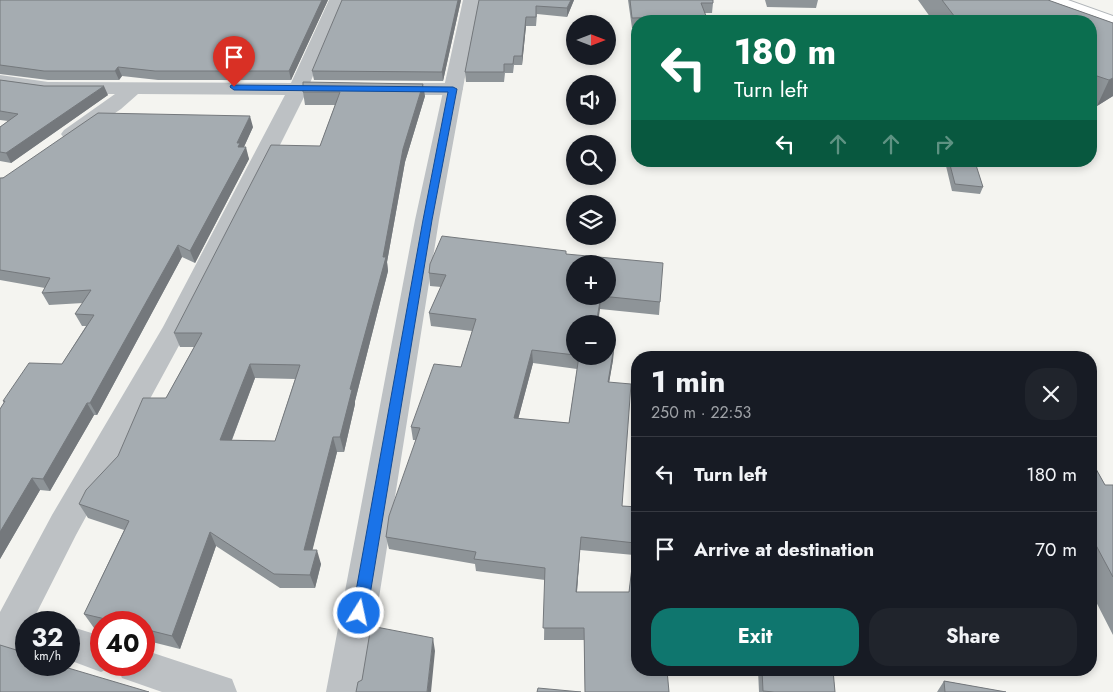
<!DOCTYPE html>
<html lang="en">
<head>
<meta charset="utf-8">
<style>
  :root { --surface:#171b24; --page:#20242c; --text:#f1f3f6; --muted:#9ea1a6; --line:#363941; --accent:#0f766e }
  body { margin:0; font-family:Jost,sans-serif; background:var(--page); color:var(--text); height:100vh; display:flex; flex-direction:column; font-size:19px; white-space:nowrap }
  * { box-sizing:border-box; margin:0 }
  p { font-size:16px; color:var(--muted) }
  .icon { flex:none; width:28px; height:28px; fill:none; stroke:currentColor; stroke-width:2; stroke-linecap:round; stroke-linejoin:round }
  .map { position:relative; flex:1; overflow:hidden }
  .side { position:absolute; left:631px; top:351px; width:466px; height:325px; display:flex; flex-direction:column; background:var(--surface); border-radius:20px; box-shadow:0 2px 8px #0003 }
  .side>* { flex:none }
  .hud { position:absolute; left:631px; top:15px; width:466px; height:152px; border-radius:20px; box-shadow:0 2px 8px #0003; background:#0b6e4f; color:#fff; overflow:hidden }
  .needle { width:32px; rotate:90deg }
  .controls { position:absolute; left:566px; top:15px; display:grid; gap:10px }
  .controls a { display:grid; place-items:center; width:50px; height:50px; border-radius:50%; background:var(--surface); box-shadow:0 2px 8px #0003; font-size:25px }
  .speed { position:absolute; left:15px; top:611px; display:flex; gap:10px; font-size:25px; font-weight:700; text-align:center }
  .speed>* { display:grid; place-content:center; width:65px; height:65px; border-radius:50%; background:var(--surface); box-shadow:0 2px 8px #0003; line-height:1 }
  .speed small { font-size:12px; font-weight:400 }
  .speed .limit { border:8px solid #d22; background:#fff; color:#111 }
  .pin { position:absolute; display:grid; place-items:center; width:42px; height:42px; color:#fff; margin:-51px -21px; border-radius:50% 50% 50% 0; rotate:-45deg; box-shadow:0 0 5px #0007 }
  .pin .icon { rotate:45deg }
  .me { position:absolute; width:55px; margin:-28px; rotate:10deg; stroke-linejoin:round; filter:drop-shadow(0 0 4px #0008) }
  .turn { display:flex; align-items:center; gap:18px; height:105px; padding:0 20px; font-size:22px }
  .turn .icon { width:65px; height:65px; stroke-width:2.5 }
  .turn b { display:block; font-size:35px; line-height:42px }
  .lanes { display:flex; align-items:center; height:48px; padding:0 20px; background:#0003; justify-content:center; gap:25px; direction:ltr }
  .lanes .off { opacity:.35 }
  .round { display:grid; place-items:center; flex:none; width:52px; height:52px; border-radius:20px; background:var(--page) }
  .summary { display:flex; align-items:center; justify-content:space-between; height:85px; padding:0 20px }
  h1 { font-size:30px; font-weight:700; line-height:38px }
  .button { display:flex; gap:10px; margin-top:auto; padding:10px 20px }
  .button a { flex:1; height:58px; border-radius:20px; background:var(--accent); color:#fff; font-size:20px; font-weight:700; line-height:58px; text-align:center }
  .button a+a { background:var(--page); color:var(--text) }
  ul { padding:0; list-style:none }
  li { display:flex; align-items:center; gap:15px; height:75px; padding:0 20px; border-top:1px solid var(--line) }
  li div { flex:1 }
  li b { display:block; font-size:19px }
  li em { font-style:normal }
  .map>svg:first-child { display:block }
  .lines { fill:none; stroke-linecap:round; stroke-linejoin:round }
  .secondary-casing { stroke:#b0b5b9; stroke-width:2 }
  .minor { fill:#bdc1c4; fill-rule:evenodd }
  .tertiary { fill:#bdc1c4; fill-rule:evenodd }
  .secondary { fill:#fff; fill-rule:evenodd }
  .wall { fill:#8e9498; fill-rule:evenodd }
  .shaded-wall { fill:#74787c }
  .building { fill:#a5acb1; stroke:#74787c; fill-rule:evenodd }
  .route { fill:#1a73e8; stroke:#114b97 }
</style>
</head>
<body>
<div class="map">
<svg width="1113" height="692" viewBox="0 0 1113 692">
  <rect width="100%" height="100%" fill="#f4f4f0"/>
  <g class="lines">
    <defs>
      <path id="secondary" d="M 1045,0 L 1068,0 L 1113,16 L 1113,27 L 1047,3 Z"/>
    </defs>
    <use href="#secondary" class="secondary-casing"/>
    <path class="minor" d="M 329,0 L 345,0 L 310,83 L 321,85 L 324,89 L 321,93 L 305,95 L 189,327 L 76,535 L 32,622 L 26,622 C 26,642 18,654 0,660 L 0,612 L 52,515 L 163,327 L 285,95 L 138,94 L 121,109 L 78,138 L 71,140 L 64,138 L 61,134 L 64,130 L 115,94 L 48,94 L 0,87 L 0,75 L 48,82 L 291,83 Z
      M 387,83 L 453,83 L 460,85 L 463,89 L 460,93 L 453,95 L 387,95 L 380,93 L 377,89 L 380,85 Z
      M 69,626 L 101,636 L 101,665 L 115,665 L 114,666 L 101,672 L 69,660 Z
      M 144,650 L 232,679 L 237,692 L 162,692 L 122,678 L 116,665 L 144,665 Z"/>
    <path class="tertiary" d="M 463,0 L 479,0 L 439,220 L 364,692 L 326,692 L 415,220 Z"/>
    <use href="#secondary" class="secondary"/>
  </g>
  <path class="wall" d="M 0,0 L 328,0 L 291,80 L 158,80 L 122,76 L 119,80 L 48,80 L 0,74 Z
    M 461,0 L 443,81 L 314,80 L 312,71 Z
    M 479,0 L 574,0 L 567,17 L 537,14 L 536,26 L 526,26 L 522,65 L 514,65 L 513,73 L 505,73 L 504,82 L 466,82 L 465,72 Z
    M 628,0 L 713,0 L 713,3 L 712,13 L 704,13 L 706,16 L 705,21 L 638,21 L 638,28 L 632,28 Z
    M 765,0 L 818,0 L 816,8 L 767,7 Z
    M 918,0 L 1048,0 L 1113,23 L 1113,96 L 1097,106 L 1091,103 L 1091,21 L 933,21 Z
    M 0,80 L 108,95 L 11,163 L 0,161 L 0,127 L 8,121 L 0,120 Z
    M 303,82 L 425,96 L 405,162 L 387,262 L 388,271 L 355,401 L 355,404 L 344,452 L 337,452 L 312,550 L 321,564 L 315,588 L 280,588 L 216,546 L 180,649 L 144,640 L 144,622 L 101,622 L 101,629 L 94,628 L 84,614 L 124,530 L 88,518 L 79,504 L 166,398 L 194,347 L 180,347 L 174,333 L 320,146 L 335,105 L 305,105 L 303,92 ZM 255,378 L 295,379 L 275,441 L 232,440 Z
    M 253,127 L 244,147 L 249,159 L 195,263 L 182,257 L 97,415 L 94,415 L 50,491 L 40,490 L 0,559 L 0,409 L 4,403 L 3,401 L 62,364 L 86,326 L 82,326 L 75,314 L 83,303 L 49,305 L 42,293 L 45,288 L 0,280 L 0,178 Z
    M 948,161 L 972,161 L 983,187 L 980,194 L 952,191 L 946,166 Z
    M 566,254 L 660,302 L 659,315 L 600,309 L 575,324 L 575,356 L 608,356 L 614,347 L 613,360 L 609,382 L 622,506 L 638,507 L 669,692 L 585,692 L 584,640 L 544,640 L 545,580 L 476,571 L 475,564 L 389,549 L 386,537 L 416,440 L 413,440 L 411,427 L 461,367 L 472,331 L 431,326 L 429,313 L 441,287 L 430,286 L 429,273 ZM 533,363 L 577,369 L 569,423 L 518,419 ZM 580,550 L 634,555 L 629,592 L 577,592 Z
    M 1091,460 L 1105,485 L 1113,485 L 1113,635 L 1091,592 Z
    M 758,670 L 833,670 L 835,692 L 759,692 Z
    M 944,681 L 1006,692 L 937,692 Z"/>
  <path class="shaded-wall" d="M 322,0 L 328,0 L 291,80 L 289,71 Z
    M 458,0 L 461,0 L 443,81 L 442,72 Z
    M 571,0 L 574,0 L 567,17 L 567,8 Z
    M 526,17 L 526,26 L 522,65 L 522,56 Z
    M 118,67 L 122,76 L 119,80 L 115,71 Z
    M 1113,78 L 1113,96 L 1097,106 L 1109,80 Z
    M 423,84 L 425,96 L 405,162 L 387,262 L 388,271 L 355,401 L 355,404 L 344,452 L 340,437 L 350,389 L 403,149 Z
    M 104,86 L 108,95 L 11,163 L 6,153 Z
    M 250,116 L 253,127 L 242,151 L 246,147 L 249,159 L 195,263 L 190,251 L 238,147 L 237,143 Z
    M 178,245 L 182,257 L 97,415 L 90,403 Z
    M 601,296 L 600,309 L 598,324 L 596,324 Z
    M 614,347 L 613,360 L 607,395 L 608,382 Z
    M 532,350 L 533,363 L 515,431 L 514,418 Z
    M 250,364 L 255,378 L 226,455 L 220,440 Z
    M 87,403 L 94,415 L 50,491 L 43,479 Z
    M 333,437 L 337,452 L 309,564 L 304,550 Z
    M 32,478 L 40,490 L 0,559 L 0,532 Z
    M 210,532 L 216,546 L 180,649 L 172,636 Z
    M 581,537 L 580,550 L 576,604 L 576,592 Z
    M 317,550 L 321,564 L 315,588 L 310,575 Z
    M 433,638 L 435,651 L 431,692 L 427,692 Z"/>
  <path class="building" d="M 0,0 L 322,0 L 289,71 L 155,71 L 118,67 L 115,71 L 44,71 L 0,65 Z
    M 342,0 L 458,0 L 442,72 L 312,71 Z
    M 479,0 L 571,0 L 567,8 L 536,6 L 536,17 L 526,17 L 522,56 L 514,56 L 513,64 L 504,64 L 504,72 L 465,72 Z
    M 630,0 L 713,0 L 713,3 L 701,3 L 706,16 L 632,18 Z
    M 942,0 L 1048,0 L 1113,23 L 1113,78 L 1109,80 L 1091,74 L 1091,21 L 958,21 Z
    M 0,80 L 44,86 L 104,86 L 6,153 L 0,152 L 0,127 L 18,114 L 0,111 Z
    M 303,82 L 423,84 L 403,149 L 383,257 L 386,257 L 350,389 L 352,390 L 340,437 L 333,437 L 304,550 L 317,550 L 310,575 L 274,574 L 210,532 L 172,636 L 144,629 L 144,622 L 118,622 L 84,614 L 129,521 L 79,504 L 86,490 L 118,456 L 143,398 L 166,398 L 202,333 L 174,333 L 271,145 L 320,146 L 340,92 L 303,92 ZM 250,364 L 300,365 L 275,441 L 220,440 Z
    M 98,113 L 250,116 L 237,143 L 240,143 L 238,147 L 246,147 L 190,251 L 178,245 L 90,403 L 87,403 L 43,479 L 32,478 L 0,532 L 0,409 L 5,401 L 3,401 L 29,363 L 62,364 L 94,315 L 75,314 L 91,290 L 42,293 L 50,278 L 0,270 L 0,178 L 3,178 Z
    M 949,161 L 975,162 L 983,187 L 955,184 Z
    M 442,236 L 566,251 L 566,254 L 663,263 L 660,302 L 601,296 L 608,296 L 608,264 L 575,264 L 575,296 L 601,296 L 596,324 L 575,324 L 575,355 L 532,350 L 514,418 L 569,423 L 579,356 L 608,356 L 608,347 L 614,347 L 608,382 L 631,384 L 622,506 L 638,507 L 638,670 L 667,670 L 669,692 L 585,692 L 584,628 L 543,628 L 545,568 L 474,559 L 476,552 L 386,537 L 389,516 L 420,428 L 411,427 L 434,364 L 461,367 L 476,319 L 429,313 L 446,275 L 429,273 L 430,264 ZM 581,537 L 635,543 L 629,592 L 576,592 Z
    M 1000,355 L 1001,358 L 902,358 L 902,356 Z
    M 697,357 L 736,357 L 736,358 L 697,358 Z
    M 1091,460 L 1105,485 L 1113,485 L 1113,577 L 1091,536 Z
    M 371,626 L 433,638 L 427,692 L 356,692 L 358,682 L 362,680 Z
    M 0,645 L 26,653 L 26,665 L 58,665 L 149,692 L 0,692 Z
    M 762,670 L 833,670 L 835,692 L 774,692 L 763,691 Z
    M 944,681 L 1006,692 L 945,692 Z
    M 538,688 L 581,692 L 537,692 Z"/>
  <path class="route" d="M 231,85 L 453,87 L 457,89 L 432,220 L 367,613 L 364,618 L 359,620 L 354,618 L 352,613 L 423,220 L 448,92 L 234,90 L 230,87 Z"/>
</svg>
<div class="controls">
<a><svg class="needle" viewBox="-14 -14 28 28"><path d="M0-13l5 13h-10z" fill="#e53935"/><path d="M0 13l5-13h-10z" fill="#9ea1a6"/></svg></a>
<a><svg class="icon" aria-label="sound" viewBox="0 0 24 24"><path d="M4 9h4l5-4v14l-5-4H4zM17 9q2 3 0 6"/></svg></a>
<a><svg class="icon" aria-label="search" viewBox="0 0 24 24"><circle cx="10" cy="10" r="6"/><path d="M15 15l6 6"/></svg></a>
<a><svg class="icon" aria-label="layers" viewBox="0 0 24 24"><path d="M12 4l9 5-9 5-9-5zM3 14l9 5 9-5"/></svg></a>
<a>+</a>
<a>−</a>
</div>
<div class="speed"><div>32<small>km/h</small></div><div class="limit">40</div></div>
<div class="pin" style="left:234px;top:87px;background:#d93025"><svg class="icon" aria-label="arrive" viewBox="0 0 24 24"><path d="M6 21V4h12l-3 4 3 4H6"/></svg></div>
<svg class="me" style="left:359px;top:613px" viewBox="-20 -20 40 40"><circle r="17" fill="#1a73e8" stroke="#fff" stroke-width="3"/><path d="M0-11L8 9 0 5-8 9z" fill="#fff"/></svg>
<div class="hud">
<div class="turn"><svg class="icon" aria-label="left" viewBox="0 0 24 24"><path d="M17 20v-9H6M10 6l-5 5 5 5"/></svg><div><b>180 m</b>Turn left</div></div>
<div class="lanes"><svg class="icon" aria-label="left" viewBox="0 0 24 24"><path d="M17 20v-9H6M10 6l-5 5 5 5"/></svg><svg class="icon off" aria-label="ahead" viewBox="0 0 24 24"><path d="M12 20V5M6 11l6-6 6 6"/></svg><svg class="icon off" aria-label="ahead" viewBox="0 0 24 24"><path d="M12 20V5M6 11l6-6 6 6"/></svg><svg class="icon off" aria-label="right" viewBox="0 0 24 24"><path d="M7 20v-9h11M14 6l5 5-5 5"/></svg></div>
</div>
<section class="side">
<div class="summary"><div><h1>1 min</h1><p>250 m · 22:53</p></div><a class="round"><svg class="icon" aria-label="close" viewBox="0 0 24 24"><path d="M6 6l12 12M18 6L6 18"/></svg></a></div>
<ul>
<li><svg class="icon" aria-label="left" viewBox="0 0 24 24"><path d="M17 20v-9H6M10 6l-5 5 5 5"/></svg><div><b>Turn left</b></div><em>180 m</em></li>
<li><svg class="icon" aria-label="arrive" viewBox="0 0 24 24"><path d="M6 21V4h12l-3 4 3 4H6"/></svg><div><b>Arrive at destination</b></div><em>70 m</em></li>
</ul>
<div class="button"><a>Exit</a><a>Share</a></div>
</section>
</div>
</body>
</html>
